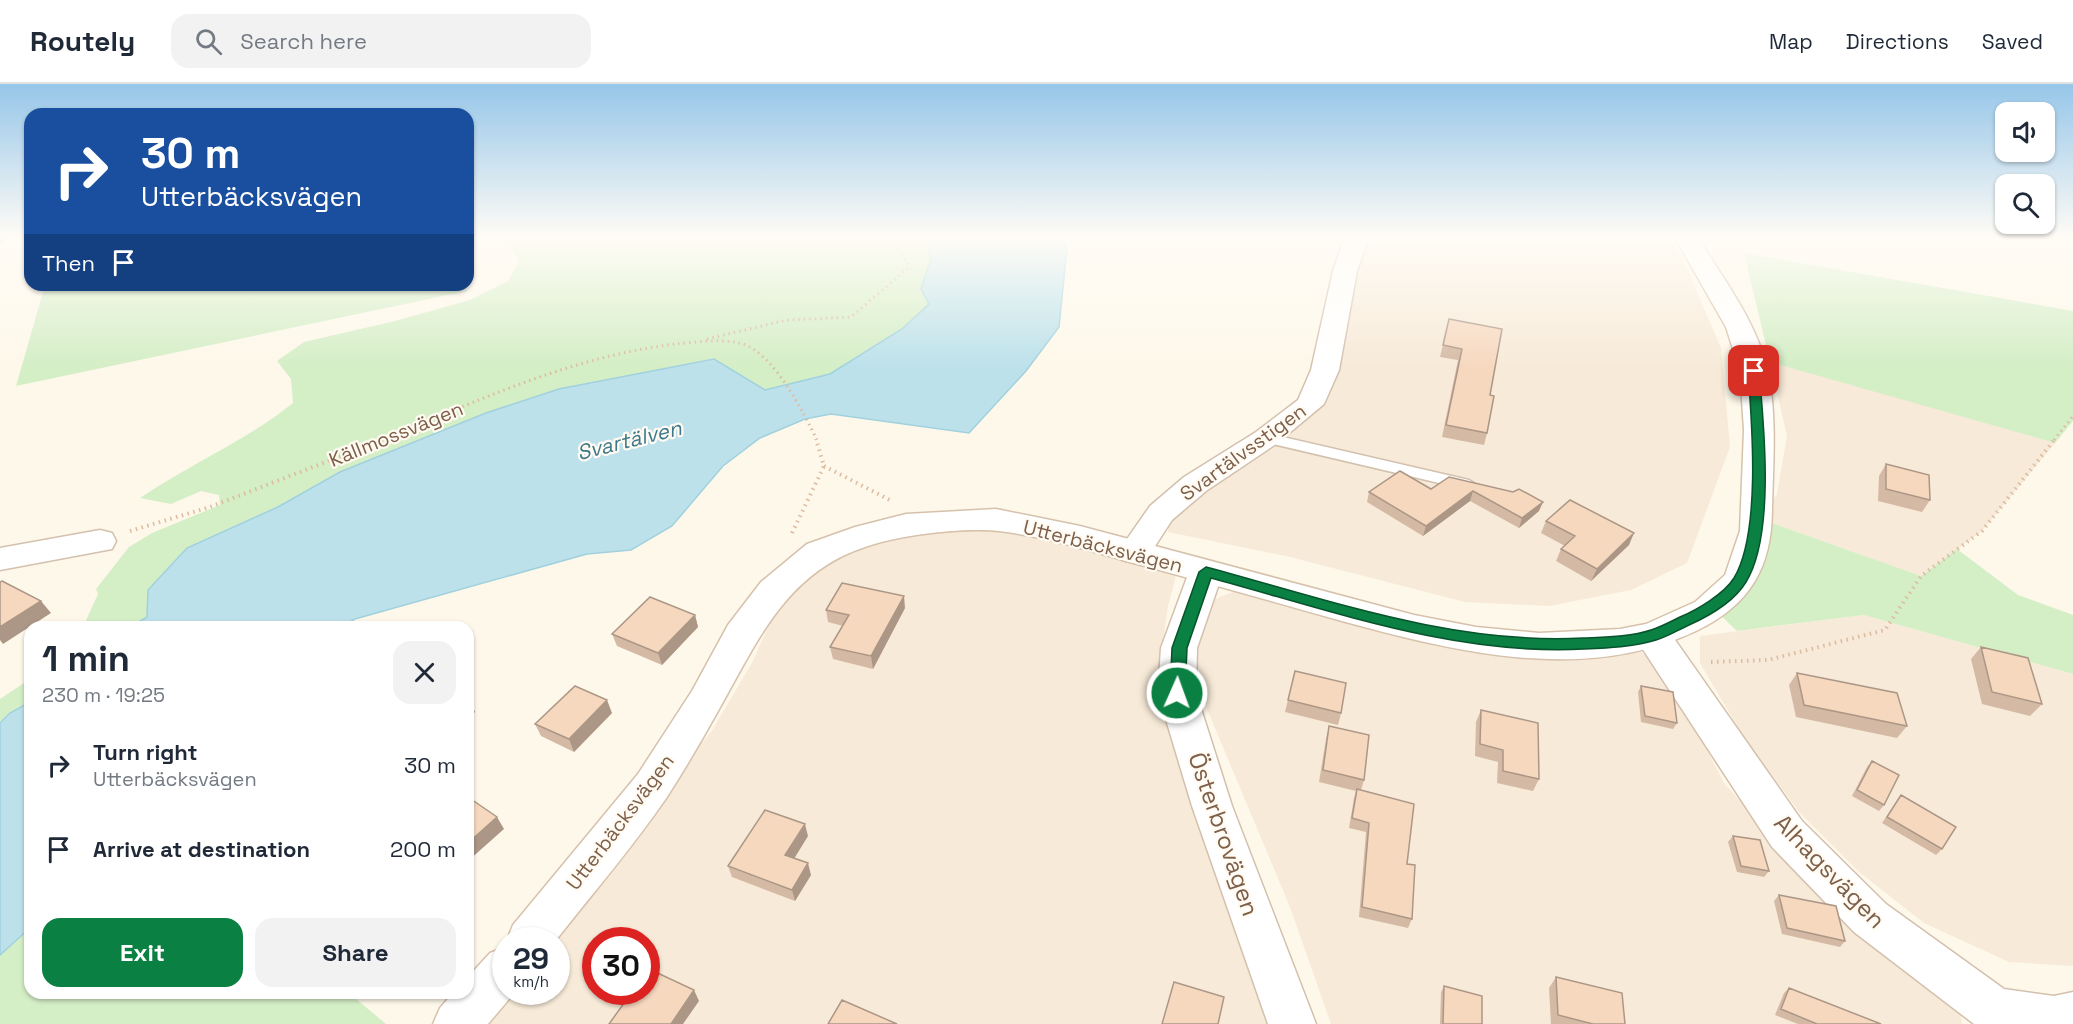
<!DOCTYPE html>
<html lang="en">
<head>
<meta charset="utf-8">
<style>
  :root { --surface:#fff; --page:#f2f2f3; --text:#1f2937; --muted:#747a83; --line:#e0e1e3; --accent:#0b8043 }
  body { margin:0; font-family:"Space Grotesk",sans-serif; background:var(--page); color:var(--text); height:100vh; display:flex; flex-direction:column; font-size:22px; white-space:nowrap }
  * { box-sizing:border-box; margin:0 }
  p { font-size:20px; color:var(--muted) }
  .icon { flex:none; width:33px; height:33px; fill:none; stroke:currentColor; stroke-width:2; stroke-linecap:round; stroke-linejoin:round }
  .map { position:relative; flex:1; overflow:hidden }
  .drawer { position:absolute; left:24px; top:537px; width:450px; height:378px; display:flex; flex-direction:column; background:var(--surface); border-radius:18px; box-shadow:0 2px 4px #0004 }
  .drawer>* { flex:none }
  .hud { position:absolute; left:24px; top:24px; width:450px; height:183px; border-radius:18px; box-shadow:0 2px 4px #0004; background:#1a4fa0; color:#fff; overflow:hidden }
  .buttons { position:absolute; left:1995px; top:18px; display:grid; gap:12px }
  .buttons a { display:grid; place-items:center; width:60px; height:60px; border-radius:12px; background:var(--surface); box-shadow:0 2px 4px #0004; font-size:30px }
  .speed { position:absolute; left:492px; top:843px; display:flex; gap:12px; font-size:30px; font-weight:700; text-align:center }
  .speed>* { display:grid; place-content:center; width:78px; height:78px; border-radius:50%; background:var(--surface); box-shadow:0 2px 4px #0004; line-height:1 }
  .speed small { font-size:15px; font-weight:400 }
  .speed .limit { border:9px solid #d22; background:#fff; color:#111 }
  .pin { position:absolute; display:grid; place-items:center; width:51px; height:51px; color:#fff; margin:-26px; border-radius:12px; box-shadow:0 3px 9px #0006 }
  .me { position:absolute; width:66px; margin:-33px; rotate:2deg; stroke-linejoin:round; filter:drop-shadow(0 0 4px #0008) }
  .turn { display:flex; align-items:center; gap:21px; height:126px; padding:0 18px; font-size:27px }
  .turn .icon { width:78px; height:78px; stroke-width:2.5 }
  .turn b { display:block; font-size:42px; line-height:51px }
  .then { display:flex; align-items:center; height:57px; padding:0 18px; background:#0003; gap:12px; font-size:22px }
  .round { display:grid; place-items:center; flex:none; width:63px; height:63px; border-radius:18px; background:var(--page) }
  .head { display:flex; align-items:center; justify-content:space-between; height:102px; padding:0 18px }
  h1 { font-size:36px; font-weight:700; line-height:45px }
  .primary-button { display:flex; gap:12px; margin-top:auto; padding:12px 18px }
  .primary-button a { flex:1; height:69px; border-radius:18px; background:var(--accent); color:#fff; font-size:24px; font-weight:700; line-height:69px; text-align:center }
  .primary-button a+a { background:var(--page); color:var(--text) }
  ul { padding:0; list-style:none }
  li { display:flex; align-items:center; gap:18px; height:84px; padding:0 18px }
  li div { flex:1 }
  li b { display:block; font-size:22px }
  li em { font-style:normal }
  header { display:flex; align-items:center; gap:36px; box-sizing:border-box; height:84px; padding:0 30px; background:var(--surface); border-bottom:2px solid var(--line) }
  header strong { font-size:28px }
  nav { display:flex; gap:33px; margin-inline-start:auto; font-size:21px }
  .search { width:420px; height:54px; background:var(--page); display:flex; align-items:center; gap:15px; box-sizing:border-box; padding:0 21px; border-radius:18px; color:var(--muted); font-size:22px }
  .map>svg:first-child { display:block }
  .residential { fill:#f7ead8; fill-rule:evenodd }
  .green { fill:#d4eec6 }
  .water { fill:#bce1eb; stroke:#a1d1de; stroke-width:1.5 }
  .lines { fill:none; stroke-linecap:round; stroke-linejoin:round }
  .lane-casing { stroke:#d3c0ad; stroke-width:3 }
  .street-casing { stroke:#d3c0ad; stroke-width:3 }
  .secondary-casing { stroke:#d6c1ab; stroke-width:3 }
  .path-far1 { stroke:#ddbba1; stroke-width:3; stroke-dasharray:1.5 4; stroke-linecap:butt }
  .path { stroke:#ddbba1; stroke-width:4; stroke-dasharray:1.5 4.5; stroke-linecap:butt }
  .lane { fill:#fff; fill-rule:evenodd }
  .street { fill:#fff; fill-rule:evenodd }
  .secondary { fill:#fff; fill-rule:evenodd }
  .wall { fill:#d4baa4 }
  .shaded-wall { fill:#ac9786 }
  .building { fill:#f6d8bf; stroke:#ac9786; stroke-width:1.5 }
  .route { fill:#0b8043; stroke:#07532c; stroke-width:1.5 }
  .labels { text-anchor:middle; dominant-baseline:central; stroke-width:4.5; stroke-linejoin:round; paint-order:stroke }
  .street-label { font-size:20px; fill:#7d5f4a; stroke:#fffbf2 }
  .water-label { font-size:21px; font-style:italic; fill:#3e798b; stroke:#fffbf2 }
  .near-street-label { font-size:24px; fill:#7d5f4a; stroke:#fffbf2 }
</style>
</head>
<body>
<header>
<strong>Routely</strong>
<div class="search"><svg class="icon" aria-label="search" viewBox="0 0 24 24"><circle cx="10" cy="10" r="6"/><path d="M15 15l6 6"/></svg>Search here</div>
<nav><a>Map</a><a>Directions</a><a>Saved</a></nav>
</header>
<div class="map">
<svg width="2073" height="940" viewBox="0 0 2073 940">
  <rect width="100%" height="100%" fill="#fef8ea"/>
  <path class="residential" d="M 1357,152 L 1667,152 L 1684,177 L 1721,264 L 1730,363 L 1687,479 L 1631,506 L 1549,522 L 1465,518 L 1286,472 L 1168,448 L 1168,423 L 1298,331 Z
    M 1770,278 L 1835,295 L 2055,359 L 1982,447 L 1921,492 L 1760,435 L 1777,410 L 1787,352 Z
    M 967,434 L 1177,488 L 1168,522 L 1156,608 L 1279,940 L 480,940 L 506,908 L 556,908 L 556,856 L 546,856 L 713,645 L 753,577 L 770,538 L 801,497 L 830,471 ZM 596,856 L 646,856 L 646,908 L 596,908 Z
    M 1245,503 L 1411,549 L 1626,557 L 1667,588 L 1724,699 L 1815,799 L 1895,875 L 1961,931 L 1962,940 L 1331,940 L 1290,823 L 1207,625 L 1198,583 L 1198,558 L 1213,516 Z
    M 1864,531 L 2073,590 L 2073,882 L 2009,878 L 1924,839 L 1859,788 L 1799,728 L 1744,654 L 1700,579 L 1700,552 Z"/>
  <path class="green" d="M 506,152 L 926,152 L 931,175 L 921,205 L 930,220 L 902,245 L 830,290 L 765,306 L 714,275 L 486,329 L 340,388 L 278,423 L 147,533 L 130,543 L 83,543 L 98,510 L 96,505 L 129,463 L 152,449 L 220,421 L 219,411 L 201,407 L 171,420 L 140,414 C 190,380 246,357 293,319 L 291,295 L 277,277 L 304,258 L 395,237 L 470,216 L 508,197 L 519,178 Z
    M 1744,169 L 2073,227 L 2073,337 L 2055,359 L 1770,278 Z
    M 45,201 L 466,201 L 467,207 L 16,302 Z
    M 1760,435 L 1921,492 L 1957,465 L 2018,511 L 2073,531 L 2073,590 L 1864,531 L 1737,547 L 1715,526 Z
    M 30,595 L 30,618 L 10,629 L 0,639 L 0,615 Z
    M 30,844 L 30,909 L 349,909 L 386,940 L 0,940 L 0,871 Z"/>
  <path class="water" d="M 926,152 L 1063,152 L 1067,164 L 1059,243 L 1026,287 L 969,349 L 831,330 L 805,335 L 760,354 L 723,382 L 672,442 L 631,466 L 587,470 L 355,535 L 341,543 L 130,543 L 147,533 L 148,506 L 187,464 L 278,423 L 340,388 L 486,329 L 559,305 L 714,275 L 765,306 L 830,290 L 902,245 L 929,220 L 921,205 L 931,175 Z
    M 30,618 L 30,844 L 0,871 L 0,639 L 10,629 Z"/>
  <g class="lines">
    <defs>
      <path id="lane" d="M 1266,349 L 1469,396 L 1477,401 L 1469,406 L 1260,357 L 1258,354 L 1260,351 Z"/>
      <path id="street" d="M 1345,152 L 1369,152 L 1357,187 L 1339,286 L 1324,320 L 1276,360 L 1206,407 L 1172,436 L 1146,476 L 1134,479 L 1122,476 L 1118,468 L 1150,422 L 1184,393 L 1256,348 L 1298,316 L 1311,286 L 1333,187 Z
        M 100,446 L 112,449 L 116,457 L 112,465 L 0,486 L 0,464 Z
        M 1206,476 L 1218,480 L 1223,488 L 1197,564 L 1196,609 L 1232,722 L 1316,940 L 1268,940 L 1192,722 L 1158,609 L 1161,564 L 1189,488 L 1194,480 Z
        M 1653,539 L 1666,543 L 1802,737 L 1886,820 L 2004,905 L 2054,912 L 2073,908 L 2073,940 L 1974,940 L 1854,848 L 1772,763 L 1640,561 L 1635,552 L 1640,543 Z"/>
      <path id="secondary" d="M 1674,152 L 1697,152 C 1723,195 1758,239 1768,289 C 1777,333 1773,380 1772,424 C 1772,484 1750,521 1696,547 C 1584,600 1456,568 1342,537 C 1275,518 1208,499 1141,481 C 1094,468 1047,453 999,447 C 964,443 898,451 865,463 C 785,489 756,560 718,627 C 702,656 685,685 667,713 C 633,763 593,809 556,856 L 507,856 L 513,841 L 638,690 L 692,607 L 728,541 L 761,498 L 807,460 L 855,443 L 906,430 L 996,425 L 1080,442 L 1414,531 L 1476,543 L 1539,549 L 1620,545 L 1646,540 L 1695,518 L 1725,491 L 1740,447 L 1744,346 L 1740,287 L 1726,243 Z
        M 506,863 L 506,908 L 515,908 L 488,940 L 433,940 L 440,924 L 453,909 L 468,909 L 468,893 L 490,869 Z"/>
    </defs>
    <use href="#lane" class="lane-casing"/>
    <use href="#street" class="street-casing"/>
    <use href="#secondary" class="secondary-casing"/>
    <path class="path-far1" d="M 707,255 L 787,236 L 851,233 L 909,183 L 891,152
      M 381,356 C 478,317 570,273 675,260 C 696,258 723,254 743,260 C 775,271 803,328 817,356
      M 2054,356 L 2073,332"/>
    <path class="path" d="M 824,382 L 890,416
      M 130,447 L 210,423 L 385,355
      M 792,449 L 824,382 L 816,355
      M 1711,578 L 1768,576 L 1885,546 L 1921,492 L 1982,447 L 2055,355"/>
    <use href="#lane" class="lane"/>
    <use href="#street" class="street"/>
    <use href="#secondary" class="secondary"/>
  </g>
  <path class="wall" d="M 1449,235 L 1490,311 L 1487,349 L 1484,361 L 1442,353 L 1458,276 L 1440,273 Z
    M 1886,380 L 1930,416 L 1922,428 L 1878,417 L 1879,392 Z
    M 1449,393 L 1539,427 L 1519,444 L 1470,417 L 1423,452 L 1367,418 L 1369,408 L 1431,405 Z
    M 1546,437 L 1629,461 L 1591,497 L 1556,477 L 1561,465 L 1565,462 L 1541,449 Z
    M 905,524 L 873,585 L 833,575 L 830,563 L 843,542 L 828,538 L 826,526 Z
    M 695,531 L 698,543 L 662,581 L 617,562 L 612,550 Z
    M 1981,563 L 2042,620 L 2030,632 L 1982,620 L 1971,575 Z
    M 1295,587 L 1341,629 L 1338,641 L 1285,628 Z
    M 1797,589 L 1907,642 L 1897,654 L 1796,633 L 1789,601 Z
    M 1641,602 L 1677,639 L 1673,645 L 1641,638 L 1638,608 Z
    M 1481,626 L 1539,695 L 1533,707 L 1497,699 L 1498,678 L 1475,672 L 1476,638 Z
    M 612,629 L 574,668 L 541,652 L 535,640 Z
    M 1329,642 L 1364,696 L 1361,706 L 1407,780 L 1412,835 L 1408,844 L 1359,833 L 1366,748 L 1349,744 L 1354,714 L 1356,707 L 1319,698 L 1326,655 Z
    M 1872,677 L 1884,721 L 1879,727 L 1852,712 L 1867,683 Z
    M 1901,711 L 1942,765 L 1936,771 L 1882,739 L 1896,718 Z
    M 808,752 L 794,774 L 811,791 L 795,817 L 732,793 L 728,782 Z
    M 1733,752 L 1769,787 L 1764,793 L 1737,788 L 1728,758 Z
    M 1779,811 L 1845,857 L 1840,863 L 1782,850 L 1774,817 Z
    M 1556,893 L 1625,940 L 1551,940 L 1549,904 Z
    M 1444,902 L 1482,940 L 1440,940 L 1441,908 Z
    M 1789,904 L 1881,940 L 1798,940 L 1775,931 L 1784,909 Z"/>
  <path class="shaded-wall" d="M 0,152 L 15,152 L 0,159 Z
    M 1473,407 L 1470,417 L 1423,452 L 1426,442 Z
    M 1543,418 L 1539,427 L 1519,444 L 1522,434 Z
    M 1634,449 L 1629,461 L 1591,497 L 1597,485 Z
    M 904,512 L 905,524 L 873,585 L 871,572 Z
    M 41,517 L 51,529 L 3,560 L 0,556 L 0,543 Z
    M 695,531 L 698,543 L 662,581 L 658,569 Z
    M 607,616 L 612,629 L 574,668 L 569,655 Z
    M 472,621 L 475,628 L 468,634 L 468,625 Z
    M 497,733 L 504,745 L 468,777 L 468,759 Z
    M 805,740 L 808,752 L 789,783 L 785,771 Z
    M 808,779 L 811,791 L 795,817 L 792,806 Z
    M 694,906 L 699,917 L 683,940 L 671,940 Z"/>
  <path class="building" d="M 1449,235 L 1502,245 L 1490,311 L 1494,312 L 1487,349 L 1446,341 L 1462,265 L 1443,261 Z
    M 1886,380 L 1929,391 L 1930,416 L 1886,405 Z
    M 1400,387 L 1431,405 L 1449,393 L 1513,408 L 1519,405 L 1543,418 L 1522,434 L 1473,407 L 1426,442 L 1369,408 Z
    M 1570,416 L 1634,449 L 1597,485 L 1561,465 L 1575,452 L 1546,437 Z
    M 2,497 L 41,517 L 0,543 L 0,498 Z
    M 842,499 L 904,512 L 871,572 L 830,563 L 849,531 L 826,526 Z
    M 650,513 L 695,531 L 658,569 L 612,550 Z
    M 1981,563 L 2028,574 L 2042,620 L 1992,608 Z
    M 1295,587 L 1346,599 L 1341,629 L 1288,616 Z
    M 1797,589 L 1897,609 L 1907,642 L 1804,621 Z
    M 575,602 L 607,616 L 569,655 L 535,640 Z
    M 1641,602 L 1673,608 L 1677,639 L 1645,632 Z
    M 1481,626 L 1538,639 L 1539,695 L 1503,687 L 1503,666 L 1480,660 Z
    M 1329,642 L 1369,651 L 1364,696 L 1323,686 Z
    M 1872,677 L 1899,691 L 1884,721 L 1857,706 Z
    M 1357,705 L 1414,720 L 1407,780 L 1415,781 L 1412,835 L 1362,823 L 1369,739 L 1352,734 Z
    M 1901,711 L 1956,743 L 1942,765 L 1887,733 Z
    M 468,713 L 497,733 L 468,759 Z
    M 765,726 L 805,740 L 785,771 L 808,779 L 792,806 L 728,782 Z
    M 1733,752 L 1760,756 L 1769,787 L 1741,782 Z
    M 1779,811 L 1836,822 L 1845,857 L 1787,844 Z
    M 649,885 L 694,906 L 671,940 L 609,940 L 632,908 L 646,908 L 646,888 Z
    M 1556,893 L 1622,909 L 1625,940 L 1593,940 L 1558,931 Z
    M 1174,898 L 1224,913 L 1218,940 L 1162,940 Z
    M 1444,902 L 1482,912 L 1482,940 L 1443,940 Z
    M 1789,904 L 1881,940 L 1817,940 L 1781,925 Z
    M 842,916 L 897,940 L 828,940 Z"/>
  <linearGradient id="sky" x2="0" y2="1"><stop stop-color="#96c6e9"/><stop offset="0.54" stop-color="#fffcf6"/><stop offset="1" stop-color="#fffcf6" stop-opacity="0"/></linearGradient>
  <rect width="2073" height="284" fill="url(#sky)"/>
  <path class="route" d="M 1754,284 L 1759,287 C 1764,342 1775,451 1746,498 C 1734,518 1709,532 1689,541 C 1678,546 1667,553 1656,556 C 1633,563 1608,564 1584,565 C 1456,572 1333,527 1211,494 L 1187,564 L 1185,609 L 1183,613 L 1172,613 L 1170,609 L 1172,564 L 1199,488 L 1206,483 C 1329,516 1454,561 1583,554 C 1605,553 1630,553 1651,546 C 1661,543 1670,538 1680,533 C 1697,526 1724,510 1734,494 C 1761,449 1752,339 1748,287 Z"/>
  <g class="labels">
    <g class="street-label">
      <text transform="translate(396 350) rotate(-22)">Källmossvägen</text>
      <text transform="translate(1243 368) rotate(-36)">Svartälvsstigen</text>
      <text transform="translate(1103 462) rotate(14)">Utterbäcksvägen</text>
      <text transform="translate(620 738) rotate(-53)">Utterbäcksvägen</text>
    </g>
    <g class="water-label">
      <text transform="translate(629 356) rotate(-14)">Svartälven</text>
    </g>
    <g class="near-street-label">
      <text transform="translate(1224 750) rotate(71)">Österbrovägen</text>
      <text transform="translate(1830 787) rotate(46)">Alhagsvägen</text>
    </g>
  </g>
</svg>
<div class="buttons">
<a><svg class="icon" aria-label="sound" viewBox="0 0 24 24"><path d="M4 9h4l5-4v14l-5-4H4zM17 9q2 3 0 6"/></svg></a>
<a><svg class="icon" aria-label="search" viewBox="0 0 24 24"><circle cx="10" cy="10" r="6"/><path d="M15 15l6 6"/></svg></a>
</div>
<div class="speed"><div>29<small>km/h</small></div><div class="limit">30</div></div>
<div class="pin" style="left:1754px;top:287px;background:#d93025"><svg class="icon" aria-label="arrive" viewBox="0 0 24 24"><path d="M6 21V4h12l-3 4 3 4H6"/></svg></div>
<svg class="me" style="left:1177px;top:609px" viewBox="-20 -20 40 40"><circle r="17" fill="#0b8043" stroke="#fff" stroke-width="3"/><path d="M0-11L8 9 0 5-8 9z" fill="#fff"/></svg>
<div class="hud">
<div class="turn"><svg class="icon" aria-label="right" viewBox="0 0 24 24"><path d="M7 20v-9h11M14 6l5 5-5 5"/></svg><div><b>30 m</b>Utterbäcksvägen</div></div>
<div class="then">Then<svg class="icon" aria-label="arrive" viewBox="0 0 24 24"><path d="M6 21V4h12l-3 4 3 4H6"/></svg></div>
</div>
<section class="drawer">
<div class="head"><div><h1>1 min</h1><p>230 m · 19:25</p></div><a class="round"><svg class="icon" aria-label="close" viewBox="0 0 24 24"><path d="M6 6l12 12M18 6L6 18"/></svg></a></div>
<ul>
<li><svg class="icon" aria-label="right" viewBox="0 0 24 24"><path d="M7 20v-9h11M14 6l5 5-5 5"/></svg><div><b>Turn right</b><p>Utterbäcksvägen</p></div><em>30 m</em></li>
<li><svg class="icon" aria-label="arrive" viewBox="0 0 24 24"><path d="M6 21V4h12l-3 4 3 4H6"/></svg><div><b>Arrive at destination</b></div><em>200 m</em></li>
</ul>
<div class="primary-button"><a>Exit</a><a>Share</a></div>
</section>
</div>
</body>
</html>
